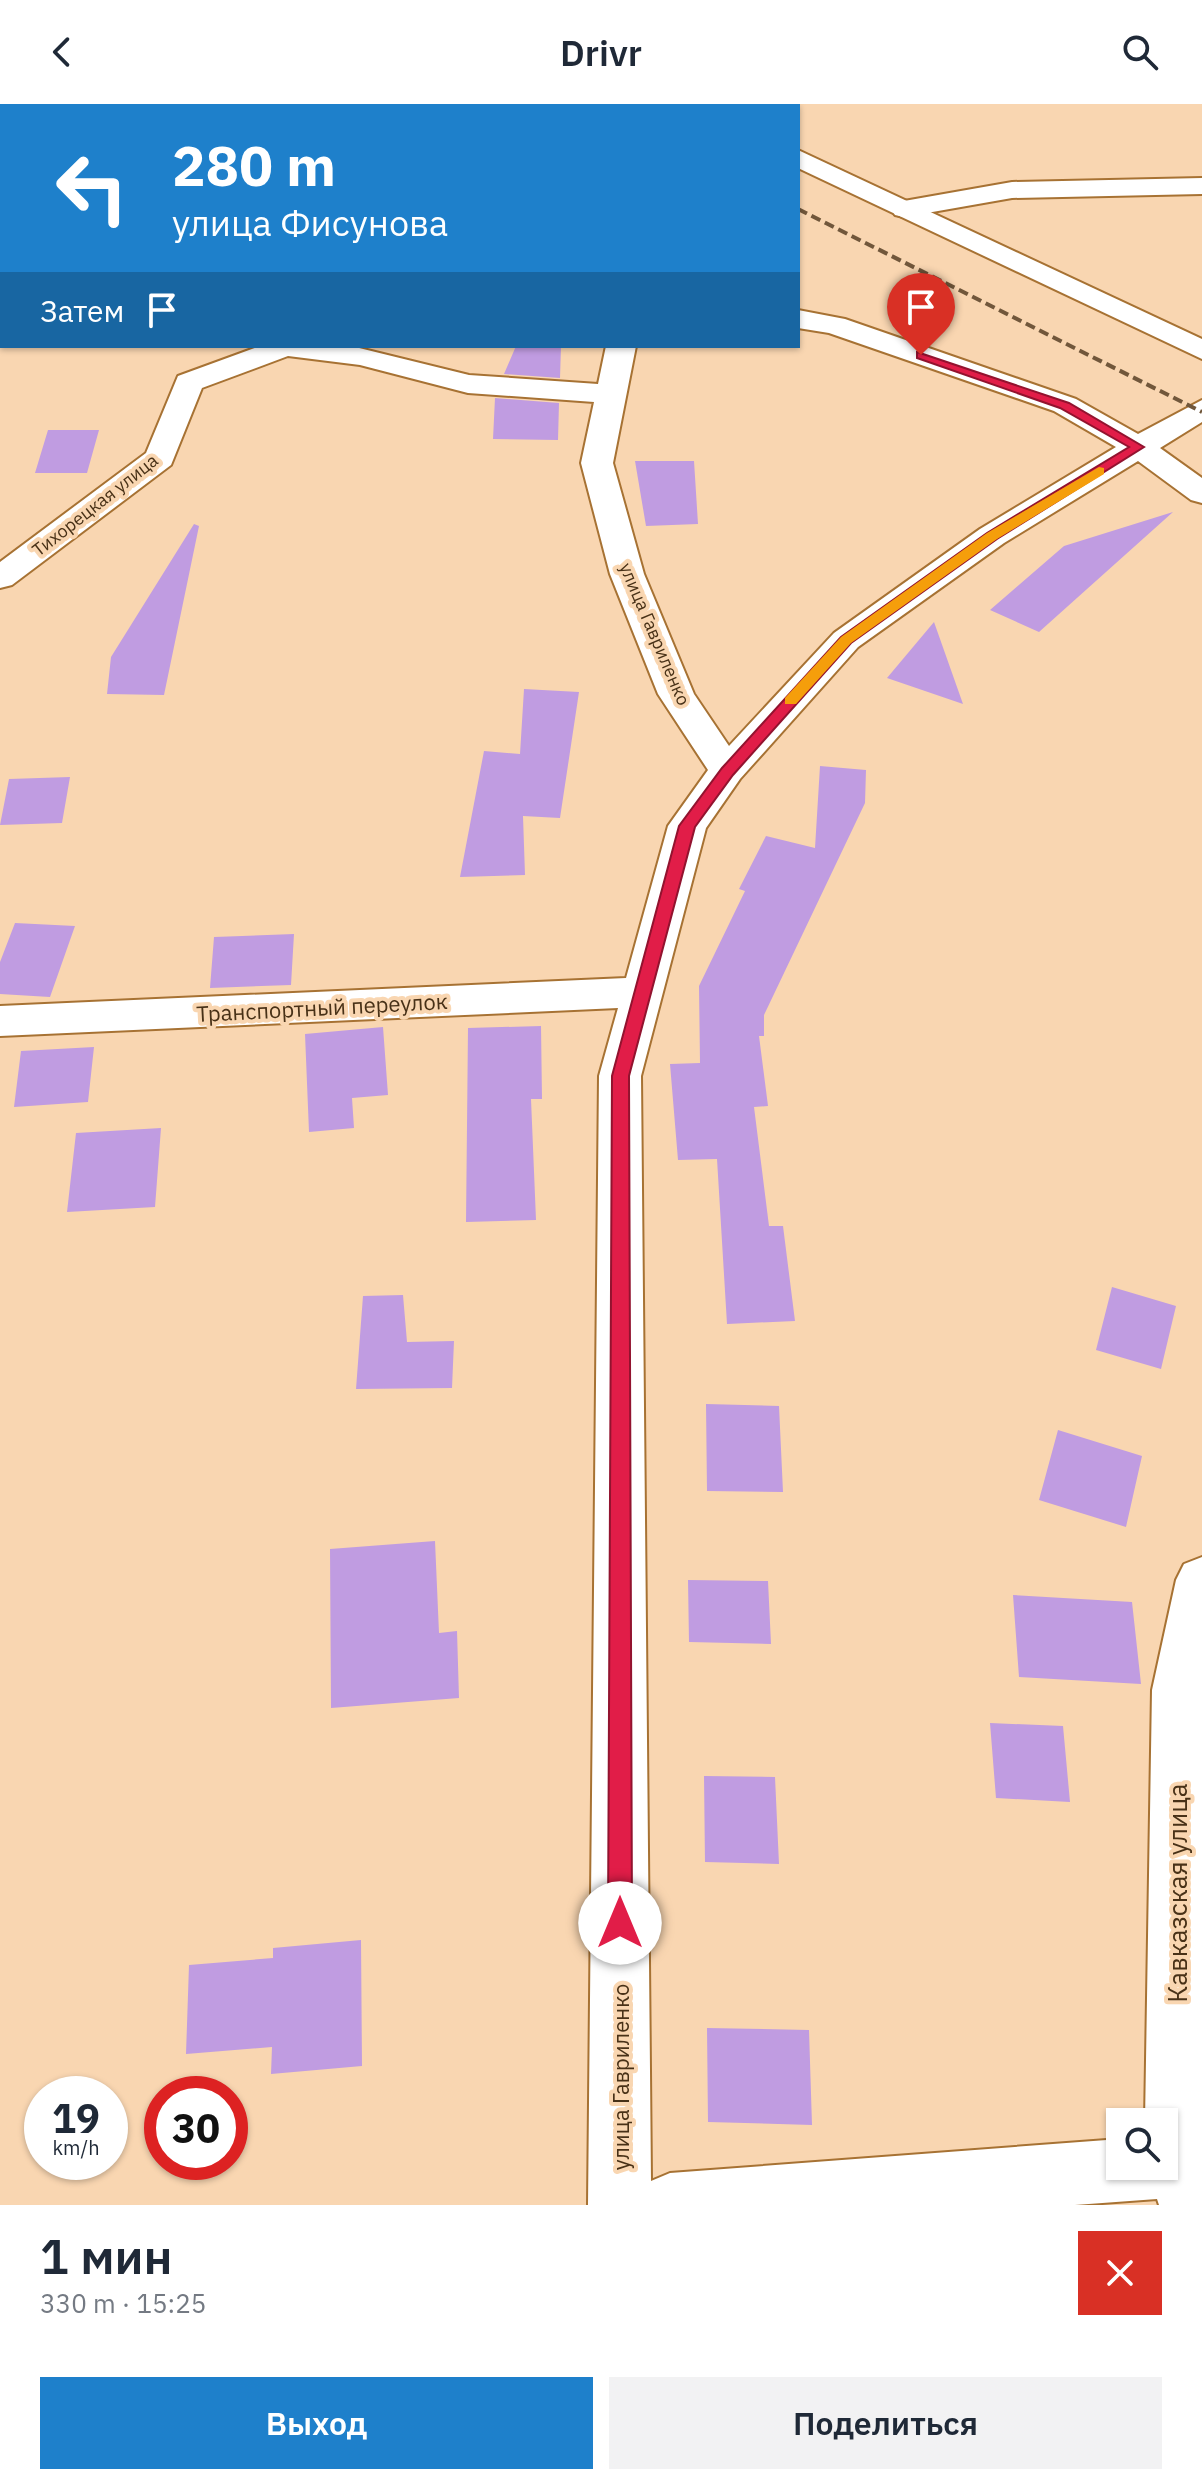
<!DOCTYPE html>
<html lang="ru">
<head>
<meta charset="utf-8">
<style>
  :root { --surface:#fff; --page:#f2f2f3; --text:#1f2937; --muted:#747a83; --accent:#1e80cb }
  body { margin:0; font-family:"IBM Plex Sans",sans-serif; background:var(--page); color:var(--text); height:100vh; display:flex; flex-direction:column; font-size:30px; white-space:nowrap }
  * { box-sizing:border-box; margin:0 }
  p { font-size:26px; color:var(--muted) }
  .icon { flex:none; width:44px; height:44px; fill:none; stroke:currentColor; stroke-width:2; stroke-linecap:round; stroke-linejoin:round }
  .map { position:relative; height:2101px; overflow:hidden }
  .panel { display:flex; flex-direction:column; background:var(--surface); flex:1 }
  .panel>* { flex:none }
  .banner { position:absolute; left:0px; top:0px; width:800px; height:244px; box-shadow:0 2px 6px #0004; background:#1e80cb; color:#fff; overflow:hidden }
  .tools { position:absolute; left:1106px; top:2004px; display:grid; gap:16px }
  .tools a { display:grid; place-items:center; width:72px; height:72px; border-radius:0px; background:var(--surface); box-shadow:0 2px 6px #0004; font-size:40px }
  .speed { position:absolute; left:24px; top:1972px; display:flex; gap:16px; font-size:40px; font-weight:700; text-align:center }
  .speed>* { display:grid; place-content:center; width:104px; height:104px; border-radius:50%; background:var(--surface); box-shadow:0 2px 6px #0004; line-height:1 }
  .speed small { font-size:20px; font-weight:400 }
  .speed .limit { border:12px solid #d22; background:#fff; color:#111 }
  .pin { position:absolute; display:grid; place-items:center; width:68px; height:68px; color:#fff; margin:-82px -34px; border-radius:50% 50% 50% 0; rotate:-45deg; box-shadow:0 0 8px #0007 }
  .pin .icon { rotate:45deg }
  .me { position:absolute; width:88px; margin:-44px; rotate:0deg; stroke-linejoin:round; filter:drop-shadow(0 0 6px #0008) }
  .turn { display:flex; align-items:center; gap:28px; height:168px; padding:0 40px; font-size:36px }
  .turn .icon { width:104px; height:104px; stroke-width:2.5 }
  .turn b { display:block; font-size:56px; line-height:68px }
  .then { display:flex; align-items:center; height:76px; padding:0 40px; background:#0003; gap:16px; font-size:30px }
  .round { display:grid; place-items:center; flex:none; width:84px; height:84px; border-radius:0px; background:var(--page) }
  .head { display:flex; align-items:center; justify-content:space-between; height:136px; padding:0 40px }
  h1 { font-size:48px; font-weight:600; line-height:60px }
  .primary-button { display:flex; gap:16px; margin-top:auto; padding:16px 40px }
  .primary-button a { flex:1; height:92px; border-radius:0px; background:var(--accent); color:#fff; font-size:32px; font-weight:600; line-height:92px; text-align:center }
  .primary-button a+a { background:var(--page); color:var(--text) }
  header { display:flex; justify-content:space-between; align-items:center; height:104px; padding:0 40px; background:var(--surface); font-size:36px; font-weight:600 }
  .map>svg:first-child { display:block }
  .building { fill:#c09ce1 }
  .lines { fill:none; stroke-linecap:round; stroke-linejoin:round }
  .street-casing { stroke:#a77233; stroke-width:4 }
  .secondary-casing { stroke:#a77233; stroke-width:4 }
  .street { fill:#fff; fill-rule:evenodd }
  .secondary { fill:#fff; fill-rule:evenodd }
  .rail { stroke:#71573b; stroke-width:4; stroke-dasharray:10 5; stroke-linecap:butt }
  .route { fill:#e11d48; stroke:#92132f; stroke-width:2 }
  .slow { fill:#f59e0b }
  .labels { text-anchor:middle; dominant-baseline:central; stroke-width:8; stroke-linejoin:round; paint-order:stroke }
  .far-street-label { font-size:18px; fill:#483117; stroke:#f9d6b1 }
  .street-label { font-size:22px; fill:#483117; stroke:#f9d6b1 }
  .near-street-label { font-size:26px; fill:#483117; stroke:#f9d6b1 }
</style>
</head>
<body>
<header><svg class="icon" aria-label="back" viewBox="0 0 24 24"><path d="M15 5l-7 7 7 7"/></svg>Drivr<svg class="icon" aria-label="search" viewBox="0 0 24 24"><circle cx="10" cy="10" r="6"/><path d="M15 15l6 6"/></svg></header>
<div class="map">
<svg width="1202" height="2101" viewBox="0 0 1202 2101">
  <rect width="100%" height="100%" fill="#f9d6b1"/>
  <path class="building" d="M 516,242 L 561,242 L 560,274 L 504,270 Z
    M 495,294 L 559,299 L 558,336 L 493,335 Z
    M 48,326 L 99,326 L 87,369 L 35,369 Z
    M 635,357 L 694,357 L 698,420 L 646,422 Z
    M 1173,408 L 1039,528 L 990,506 L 1064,442 Z
    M 194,420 L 199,422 L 164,591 L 107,590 L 111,553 Z
    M 934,518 L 963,600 L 887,574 Z
    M 524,585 L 579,588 L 560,714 L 523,712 L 525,771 L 460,773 L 484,647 L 520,650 Z
    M 820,662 L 866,666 L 865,699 L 764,911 L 764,932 L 759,932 L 768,1002 L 754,1003 L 769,1122 L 783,1122 L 795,1217 L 727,1220 L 717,1055 L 678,1056 L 670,960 L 700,959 L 699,882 L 745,787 L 739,785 L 766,732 L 815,744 Z
    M 70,673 L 62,719 L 0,721 L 9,675 Z
    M 15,819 L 75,822 L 50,893 L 0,890 L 0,858 Z
    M 294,830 L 291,881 L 210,884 L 214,833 Z
    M 541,922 L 542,995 L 531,995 L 536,1116 L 466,1118 L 468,924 Z
    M 383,923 L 388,991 L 352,994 L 354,1024 L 309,1028 L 305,930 Z
    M 94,943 L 88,998 L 14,1003 L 21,947 Z
    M 161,1024 L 155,1103 L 67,1108 L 76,1029 Z
    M 1112,1183 L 1176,1202 L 1161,1265 L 1096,1246 Z
    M 403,1191 L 407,1238 L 454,1237 L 452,1284 L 356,1285 L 363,1192 Z
    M 706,1300 L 779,1302 L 783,1388 L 707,1387 Z
    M 1058,1326 L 1142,1352 L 1126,1423 L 1039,1396 Z
    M 435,1437 L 439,1529 L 457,1527 L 459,1594 L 331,1604 L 330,1445 Z
    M 688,1476 L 768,1477 L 771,1540 L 689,1538 Z
    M 1013,1491 L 1132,1498 L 1141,1580 L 1019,1573 Z
    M 990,1619 L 1063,1622 L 1070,1698 L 996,1694 Z
    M 704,1672 L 775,1673 L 779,1760 L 705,1758 Z
    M 361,1836 L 362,1962 L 271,1970 L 272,1943 L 186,1950 L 189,1861 L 273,1854 L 273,1844 Z
    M 707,1924 L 809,1926 L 812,2021 L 708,2018 Z"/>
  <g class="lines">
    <defs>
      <path id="street" d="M 391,0 L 445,0 L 390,2 Z
        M 1202,74 L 1202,90 L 1012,94 L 904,113 L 895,111 L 891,105 L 895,99 L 904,97 L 1012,78 Z
        M 798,206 L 845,215 L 1076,295 L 1138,330 L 1202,296 L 1202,318 L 1160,344 L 1202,374 L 1202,399 L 1191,396 L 1138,357 L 1004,439 L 858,543 L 740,675 L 706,724 L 641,972 L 651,2077 L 670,2069 L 1120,2035 L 1120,2062 L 1164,2062 L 1164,2018 L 1145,2018 L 1152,1586 L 1176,1476 L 1184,1460 L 1202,1453 L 1202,2101 L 1159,2101 L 1157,2095 L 1075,2101 L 588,2101 L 599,972 L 618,904 L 0,932 L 0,902 L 626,874 L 668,722 L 708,666 L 658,590 L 610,470 L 581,359 L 594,298 L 468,289 L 360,261 L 288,252 L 202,284 L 171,361 L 12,481 L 0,484 L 0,458 L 146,349 L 178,272 L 260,242 L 351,242 L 469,271 L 598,280 L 606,242 L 636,242 L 613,359 L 644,470 L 694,590 L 729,642 L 834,529 L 980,425 L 1116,343 L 1054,307 L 829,229 L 798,224 Z"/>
      <path id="secondary" d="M 673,0 L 700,0 L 701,2 L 674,2 Z
        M 798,46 L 1202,235 L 1202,255 L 798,64 Z"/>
    </defs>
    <use href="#street" class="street-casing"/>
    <use href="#secondary" class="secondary-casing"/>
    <use href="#street" class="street"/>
    <use href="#secondary" class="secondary"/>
    <path class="rail" d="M 586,0 L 590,2
      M 798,105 L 1202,308"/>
  </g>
  <path class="route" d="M 917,248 L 1069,299 L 1144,343 L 997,435 L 851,539 L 733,671 L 695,723 L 629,972 L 632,1819 L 629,1827 L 620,1831 L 612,1827 L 608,1819 L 612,972 L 679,722 L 722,664 L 841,533 L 987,429 L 1129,343 L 1060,304 L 917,254 Z"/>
  <path class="slow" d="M 1099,363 L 1104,364 L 1104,370 L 997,435 L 851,539 L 796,600 L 785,600 L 785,594 L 841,533 L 987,429 Z"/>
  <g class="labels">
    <g class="far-street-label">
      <text transform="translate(95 401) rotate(-38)">Тихорецкая улица</text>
      <text transform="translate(655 530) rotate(67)">улица Гавриленко</text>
    </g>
    <g class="street-label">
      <text transform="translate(322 903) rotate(-3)">Транспортный переулок</text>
      <text transform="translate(620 1973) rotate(-90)">улица Гавриленко</text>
    </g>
    <g class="near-street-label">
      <text transform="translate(1177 1789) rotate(-90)">Кавказская улица</text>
    </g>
  </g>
</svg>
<div class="tools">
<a><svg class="icon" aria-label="search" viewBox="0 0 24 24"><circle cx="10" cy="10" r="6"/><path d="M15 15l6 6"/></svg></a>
</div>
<div class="speed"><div>19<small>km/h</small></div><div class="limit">30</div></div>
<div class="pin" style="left:921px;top:251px;background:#d93025"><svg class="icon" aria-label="arrive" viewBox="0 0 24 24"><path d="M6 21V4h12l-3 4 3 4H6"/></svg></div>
<svg class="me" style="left:620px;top:1819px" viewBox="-20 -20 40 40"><circle r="19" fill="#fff"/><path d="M0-13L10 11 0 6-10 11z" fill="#e11d48"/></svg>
<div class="banner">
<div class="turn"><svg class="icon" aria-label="left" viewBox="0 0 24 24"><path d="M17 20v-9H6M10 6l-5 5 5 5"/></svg><div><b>280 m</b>улица Фисунова</div></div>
<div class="then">Затем<svg class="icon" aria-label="arrive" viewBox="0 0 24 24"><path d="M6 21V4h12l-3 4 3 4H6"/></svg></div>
</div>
</div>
<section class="panel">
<div class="head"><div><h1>1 мин</h1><p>330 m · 15:25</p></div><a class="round" style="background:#d93025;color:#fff"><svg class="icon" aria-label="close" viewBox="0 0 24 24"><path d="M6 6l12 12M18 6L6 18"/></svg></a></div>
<div class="primary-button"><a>Выход</a><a>Поделиться</a></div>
</section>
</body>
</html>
